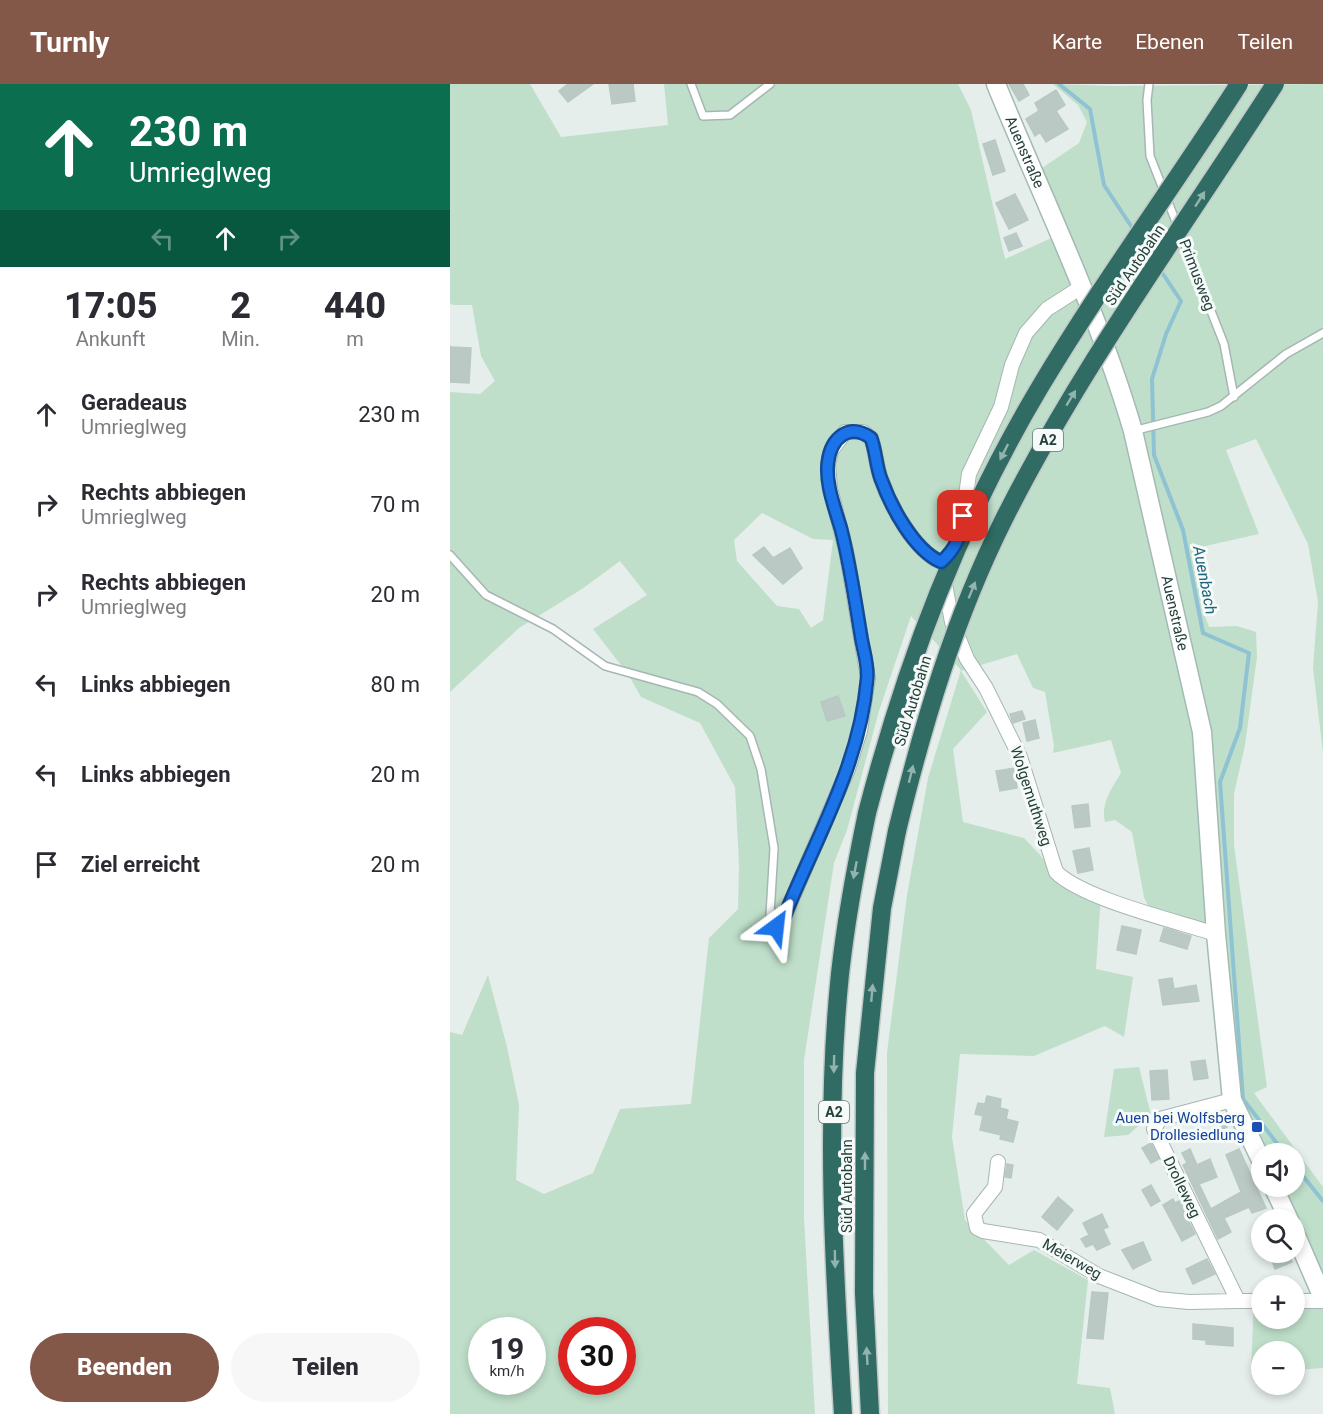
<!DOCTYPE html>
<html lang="de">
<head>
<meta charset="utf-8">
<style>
  :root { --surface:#fff; --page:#f7f7f7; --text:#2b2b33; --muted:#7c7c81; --accent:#845848 }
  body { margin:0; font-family:Roboto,sans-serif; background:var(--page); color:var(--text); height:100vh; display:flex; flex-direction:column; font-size:22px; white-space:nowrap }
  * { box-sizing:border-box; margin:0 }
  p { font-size:20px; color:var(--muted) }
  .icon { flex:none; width:33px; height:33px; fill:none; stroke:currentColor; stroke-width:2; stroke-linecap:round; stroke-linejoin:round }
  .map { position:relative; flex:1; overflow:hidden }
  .sheet { display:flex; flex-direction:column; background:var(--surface); width:450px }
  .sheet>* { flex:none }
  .top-card { background:#0b6e4f; color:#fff; overflow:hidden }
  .fabs { position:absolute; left:801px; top:1059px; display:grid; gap:12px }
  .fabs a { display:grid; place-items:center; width:54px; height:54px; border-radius:50%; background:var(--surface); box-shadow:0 3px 9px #0003; font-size:30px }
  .speed { position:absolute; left:18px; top:1233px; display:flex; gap:12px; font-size:30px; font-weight:700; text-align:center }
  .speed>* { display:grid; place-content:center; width:78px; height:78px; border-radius:50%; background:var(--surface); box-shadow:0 3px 9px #0003; line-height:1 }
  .speed small { font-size:15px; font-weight:400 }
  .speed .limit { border:9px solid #d22; background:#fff; color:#111 }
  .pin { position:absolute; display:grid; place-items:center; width:51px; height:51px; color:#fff; margin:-26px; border-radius:12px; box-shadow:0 3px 9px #0006 }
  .me { position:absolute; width:66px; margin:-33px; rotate:30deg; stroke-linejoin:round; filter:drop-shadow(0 0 4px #0008) }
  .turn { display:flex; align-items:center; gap:21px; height:126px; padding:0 30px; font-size:27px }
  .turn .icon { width:78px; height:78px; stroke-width:2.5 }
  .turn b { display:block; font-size:42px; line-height:51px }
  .lanes { display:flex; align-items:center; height:57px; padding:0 30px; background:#0003; justify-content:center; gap:30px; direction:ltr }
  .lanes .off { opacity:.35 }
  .eta { display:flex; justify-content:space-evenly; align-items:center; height:102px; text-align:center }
  .eta b { font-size:36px; font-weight:800; line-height:42px }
  .button { display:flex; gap:12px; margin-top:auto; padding:12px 30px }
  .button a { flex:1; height:69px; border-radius:36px; background:var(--accent); color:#fff; font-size:24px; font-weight:800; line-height:69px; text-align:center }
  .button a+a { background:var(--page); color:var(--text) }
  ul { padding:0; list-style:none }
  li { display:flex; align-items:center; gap:18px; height:90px; padding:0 30px }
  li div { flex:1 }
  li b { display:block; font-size:22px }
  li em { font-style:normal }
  header { display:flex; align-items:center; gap:36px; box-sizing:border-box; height:84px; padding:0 30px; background:var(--accent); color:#fff }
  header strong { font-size:28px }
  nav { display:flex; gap:33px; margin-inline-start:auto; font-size:21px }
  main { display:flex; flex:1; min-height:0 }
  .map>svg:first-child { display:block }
  .green { fill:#bfdfca; fill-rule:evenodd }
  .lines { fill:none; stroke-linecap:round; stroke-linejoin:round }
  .stream { stroke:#8fc2d2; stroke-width:4 }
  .building { fill:#bac9c4; stroke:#b8c8c2; stroke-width:1.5 }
  .lane-casing { stroke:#a7b6b3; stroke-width:10 }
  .street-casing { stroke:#a7b6b3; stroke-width:16 }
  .secondary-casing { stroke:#a4bab4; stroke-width:21 }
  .highway-casing { stroke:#c2cac8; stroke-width:21 }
  .lane { stroke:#fff; stroke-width:7 }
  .street { stroke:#fff; stroke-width:14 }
  .secondary { stroke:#fff; stroke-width:18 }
  .highway { stroke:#306c64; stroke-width:18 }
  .highway-bridge-casing { stroke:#c2cac8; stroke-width:21; stroke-linecap:butt }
  .highway-bridge { stroke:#306c64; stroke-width:18 }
  .oneway { fill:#93b3ae }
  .route-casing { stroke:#114b97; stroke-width:15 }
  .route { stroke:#1a73e8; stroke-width:10 }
  .transit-dot { fill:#1a4fb4; stroke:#f6faf8; stroke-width:2 }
  .labels { text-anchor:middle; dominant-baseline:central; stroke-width:6; stroke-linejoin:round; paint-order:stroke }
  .shield { fill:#f6faf8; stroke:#637874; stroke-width:1.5 }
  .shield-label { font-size:14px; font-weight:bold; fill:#24403b }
  .street-label { font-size:15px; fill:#24403b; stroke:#f6faf8 }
  .transit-label { font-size:15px; fill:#164399; stroke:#f6faf8; text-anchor:end }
  .water-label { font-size:16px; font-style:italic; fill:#1f657c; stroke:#f6faf8 }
</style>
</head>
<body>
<header>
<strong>Turnly</strong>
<nav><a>Karte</a><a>Ebenen</a><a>Teilen</a></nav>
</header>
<main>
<section class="sheet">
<div class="top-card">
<div class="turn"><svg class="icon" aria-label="ahead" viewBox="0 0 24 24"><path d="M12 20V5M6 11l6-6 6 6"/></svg><div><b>230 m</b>Umrieglweg</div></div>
<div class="lanes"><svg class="icon off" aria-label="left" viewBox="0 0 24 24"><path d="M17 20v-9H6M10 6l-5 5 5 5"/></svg><svg class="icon" aria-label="ahead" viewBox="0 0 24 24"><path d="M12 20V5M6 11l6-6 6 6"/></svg><svg class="icon off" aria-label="right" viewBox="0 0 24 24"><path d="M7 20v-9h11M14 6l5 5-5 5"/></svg></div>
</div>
<div class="eta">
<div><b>17:05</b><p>Ankunft</p></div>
<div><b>2</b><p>Min.</p></div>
<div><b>440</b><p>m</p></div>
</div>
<ul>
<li><svg class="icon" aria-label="ahead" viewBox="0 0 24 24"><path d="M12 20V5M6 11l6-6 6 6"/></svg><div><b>Geradeaus</b><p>Umrieglweg</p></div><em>230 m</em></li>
<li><svg class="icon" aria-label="right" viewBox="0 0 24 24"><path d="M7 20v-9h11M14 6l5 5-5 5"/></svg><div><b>Rechts abbiegen</b><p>Umrieglweg</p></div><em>70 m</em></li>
<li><svg class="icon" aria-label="right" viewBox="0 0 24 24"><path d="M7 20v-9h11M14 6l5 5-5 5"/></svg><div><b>Rechts abbiegen</b><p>Umrieglweg</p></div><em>20 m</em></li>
<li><svg class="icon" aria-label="left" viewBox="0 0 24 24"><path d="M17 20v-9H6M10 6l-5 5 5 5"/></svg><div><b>Links abbiegen</b></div><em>80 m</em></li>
<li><svg class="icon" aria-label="left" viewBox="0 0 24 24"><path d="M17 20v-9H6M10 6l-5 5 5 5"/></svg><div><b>Links abbiegen</b></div><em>20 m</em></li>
<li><svg class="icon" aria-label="arrive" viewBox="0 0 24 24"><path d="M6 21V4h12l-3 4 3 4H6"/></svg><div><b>Ziel erreicht</b></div><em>20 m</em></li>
</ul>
<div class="button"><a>Beenden</a><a>Teilen</a></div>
</section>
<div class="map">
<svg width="873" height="1330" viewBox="0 0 873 1330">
  <rect width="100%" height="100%" fill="#e5eeeb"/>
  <path class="green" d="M 0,0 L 80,0 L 111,53 L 218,41 L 214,0 L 508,0 L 521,26 L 555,175 L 615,148 L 589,86 L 629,59 L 637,38 L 628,21 L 603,0 L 663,2 L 873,0 L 873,669 L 863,584 L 868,518 L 858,460 L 806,355 L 776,366 L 809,450 L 751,463 L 753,527 L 759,543 L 787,542 L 806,548 L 807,573 L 795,661 L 784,710 L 784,761 L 817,1003 L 804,1009 L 873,1103 L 873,1197 L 855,1151 L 830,1103 L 844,1102 L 844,1070 L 814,1069 L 789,1015 L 772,842 L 747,839 L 699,824 L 694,813 L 682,748 L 665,736 L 655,738 C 650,720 662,704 671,689 L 661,656 L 603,669 L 604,662 L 595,608 L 583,604 L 567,570 L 511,587 L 537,628 L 503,665 L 513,738 L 574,754 L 591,772 L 609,798 L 651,810 L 646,885 L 683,893 L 674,953 L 655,942 L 584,972 L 510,970 L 502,1053 L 515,1136 L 559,1181 L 584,1166 L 638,1196 L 627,1300 L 660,1304 L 665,1330 L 438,1330 L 437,969 L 457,811 L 478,694 L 511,586 L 461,532 L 429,627 L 397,746 L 384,779 L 354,976 L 354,1134 L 365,1330 L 0,1330 L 0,948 L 12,951 L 38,891 L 57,963 L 69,1021 L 66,1096 L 94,1110 L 143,1089 L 170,1025 L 241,1020 L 259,854 L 288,825 L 289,781 L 285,703 L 250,639 L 191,613 L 178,590 L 143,545 L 197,511 L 170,477 L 132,505 L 69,544 L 0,608 L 0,308 L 30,310 L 45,297 L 31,272 L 22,221 L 3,221 L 0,219 ZM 312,429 L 363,455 L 383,456 L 373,536 L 361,544 L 349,525 L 327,522 L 287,477 L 284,456 ZM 32,1246 L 82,1246 L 82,1298 L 32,1298 ZM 122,1246 L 172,1246 L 172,1298 L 122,1298 Z
    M 689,983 L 701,1031 L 678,1051 L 654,1053 L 664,985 Z
    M 873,1207 L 873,1284 L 845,1286 L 844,1268 L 812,1268 L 811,1287 L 801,1288 L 804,1213 L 811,1212 L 812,1234 L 844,1234 L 845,1210 Z"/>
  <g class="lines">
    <path class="stream" d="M 609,0 L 640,25 L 654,101 L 685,148
      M 691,156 L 703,175
      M 709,184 L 731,217 L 716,250 L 702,295 L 704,371 L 733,446 L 753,549 L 799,569 L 790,644 L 770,698 L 793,1015 L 835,1070
      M 844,1081 L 873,1117"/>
  </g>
  <path class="building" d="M 118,0 L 143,0 L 118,18 L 109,7 Z
    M 159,0 L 183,0 L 185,17 L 162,20 Z
    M 559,0 L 573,0 L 579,11 L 569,17 Z
    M 606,6 L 615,21 L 606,27 L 618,45 L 596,58 L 590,48 L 585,52 L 576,35 L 589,27 L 585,19 Z
    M 545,56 L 555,87 L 543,91 L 533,60 Z
    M 565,110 L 578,136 L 559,145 L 546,119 Z
    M 566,149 L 572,162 L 559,167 L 554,154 Z
    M 0,263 L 21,264 L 19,299 L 0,298 Z
    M 314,463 L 323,474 L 340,464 L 352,484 L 333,500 L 303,471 Z
    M 388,612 L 395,632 L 377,637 L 371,618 Z
    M 572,627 L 575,635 L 563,639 L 560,630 Z
    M 585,636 L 589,654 L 577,657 L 573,639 Z
    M 564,684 L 567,704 L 550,707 L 546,687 Z
    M 638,720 L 640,742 L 625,744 L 622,722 Z
    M 639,764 L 643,786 L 628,789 L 623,767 Z
    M 672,842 L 691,846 L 686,870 L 667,866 Z
    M 714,844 L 741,852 L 737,865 L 710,857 Z
    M 722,894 L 724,905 L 746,901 L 749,917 L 713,921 L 709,896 Z
    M 755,976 L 758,994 L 744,996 L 741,978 Z
    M 717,986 L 719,1015 L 702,1016 L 700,987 Z
    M 537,1012 L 551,1015 L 550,1024 L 558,1026 L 556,1035 L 568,1038 L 563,1058 L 550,1055 L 551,1051 L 530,1046 L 533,1032 L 525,1030 L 528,1019 L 535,1020 Z
    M 769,1029 L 777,1043 L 767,1048 L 759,1035 Z
    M 701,1059 L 709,1075 L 701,1079 L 692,1064 Z
    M 740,1065 L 747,1081 L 760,1075 L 767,1093 L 749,1100 L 761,1125 L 791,1108 L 776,1071 L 789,1065 L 816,1124 L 802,1129 L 799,1123 L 774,1134 L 781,1148 L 768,1155 L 733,1081 L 737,1079 L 732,1069 Z
    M 557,1080 L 563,1081 L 561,1094 L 555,1093 Z
    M 701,1101 L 710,1117 L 701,1122 L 692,1106 Z
    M 608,1113 L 623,1126 L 607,1146 L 592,1133 Z
    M 723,1115 L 725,1119 L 729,1117 L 745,1150 L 732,1157 L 713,1121 Z
    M 652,1130 L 658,1143 L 653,1145 L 660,1160 L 647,1166 L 643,1160 L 636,1163 L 631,1155 L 639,1151 L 633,1139 Z
    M 693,1158 L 701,1176 L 683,1185 L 672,1166 Z
    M 819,1168 L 838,1168 L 842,1178 L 825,1185 Z
    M 757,1175 L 765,1190 L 743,1200 L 736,1185 Z
    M 642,1208 L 658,1209 L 653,1255 L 637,1254 Z
    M 743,1240 L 783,1244 L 783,1262 L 756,1260 L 756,1256 L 743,1255 Z"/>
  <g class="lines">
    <defs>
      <path id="lane" d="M 241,0 L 253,32 L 280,31 L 320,0
        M 699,0 L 697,16 L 700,72 L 774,260 L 784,313
        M 683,347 L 758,328 L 771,322 L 836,270 L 873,249
        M 0,471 L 36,511 L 103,545 L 155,582 L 248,608 L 267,620 L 300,652 L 311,685 L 324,764 L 320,831 L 325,842"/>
      <path id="street" d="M 511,447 L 519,390 L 551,323 L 562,281 L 576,249 L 597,225 L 633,202
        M 494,495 L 502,538 L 517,575 L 536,604 L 570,673 L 606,788 C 633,815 726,837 766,850
        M 325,843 L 335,831 L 398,685 L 410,647 L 418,594 L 396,466 L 380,404 L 378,380 L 381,367 L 395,348 L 413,348 L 421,354 C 426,367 426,382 431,395 C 441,423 464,466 491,478
        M 782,1016 L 710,1035 L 704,1045 L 788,1217 L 812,1217
        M 548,1078 L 545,1103 L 524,1130 L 527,1144 L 533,1147 L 589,1156 L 649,1192 L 708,1215 L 739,1218 L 788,1217
        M 844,1217 L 873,1217"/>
      <g id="secondary">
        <path id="s1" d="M 546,0 C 593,115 648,227 683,347 L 752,648 L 766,850 L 782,1016 L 812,1078"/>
        <path d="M 823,1102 L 839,1136"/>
        <path d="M 844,1147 L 873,1214"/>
      </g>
      <path id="highway" d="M 393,1330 C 384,1184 375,1036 390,890 C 396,835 406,782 417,729
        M 420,1330 L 414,1209 L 415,989 L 432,824 L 447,747"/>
    </defs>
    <use href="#lane" class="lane-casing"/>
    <use href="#street" class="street-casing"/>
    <use href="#secondary" class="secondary-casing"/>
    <use href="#highway" class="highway-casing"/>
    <use href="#lane" class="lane"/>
    <use href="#street" class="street"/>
    <use href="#secondary" class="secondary"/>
    <use href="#highway" class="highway"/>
    <defs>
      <path id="highway-bridge" d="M 417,729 C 457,576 509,439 590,303 C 652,199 724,102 789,0
        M 447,747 C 473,640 504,535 554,435 C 631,282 733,144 825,0"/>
    </defs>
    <use href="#highway-bridge" class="highway-bridge-casing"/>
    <use href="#highway-bridge" class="highway-bridge"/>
  </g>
  <defs><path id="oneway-solid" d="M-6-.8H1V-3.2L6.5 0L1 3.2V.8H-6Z" transform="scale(1.5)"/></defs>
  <g class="oneway">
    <use href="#oneway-solid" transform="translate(750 115) rotate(-57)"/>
    <use href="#oneway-solid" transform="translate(621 314) rotate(-59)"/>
    <use href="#oneway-solid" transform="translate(554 368) rotate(117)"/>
    <use href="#oneway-solid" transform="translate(522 506) rotate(-68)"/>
    <use href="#oneway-solid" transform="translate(461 690) rotate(-76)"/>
    <use href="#oneway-solid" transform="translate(405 786) rotate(101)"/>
    <use href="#oneway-solid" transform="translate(422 909) rotate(-85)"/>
    <use href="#oneway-solid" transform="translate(384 980) rotate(91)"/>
    <use href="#oneway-solid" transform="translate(415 1077) rotate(-90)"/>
    <use href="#oneway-solid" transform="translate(385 1175) rotate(89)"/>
    <use href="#oneway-solid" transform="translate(417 1272) rotate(-93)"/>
  </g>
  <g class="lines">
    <defs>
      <path id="route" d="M 326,843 L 335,831 C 366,754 410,680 417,596 C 419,582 413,566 411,552 C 405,516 400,480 391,445 C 385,424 375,400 378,378 C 381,354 399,338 421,354 C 426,367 426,382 431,395 C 441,423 464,466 491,478 C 507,464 510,452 513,432"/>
    </defs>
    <use href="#route" class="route-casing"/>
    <use href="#route" class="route"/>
  </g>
  <rect class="transit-dot" x="801" y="1037" width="12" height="12" rx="3"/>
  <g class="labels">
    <g class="shield">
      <rect x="583" y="345" width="30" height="22" rx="4.5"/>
      <rect x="369" y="1017" width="30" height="22" rx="4.5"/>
    </g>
    <g class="shield-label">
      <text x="598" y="356">A2</text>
      <text x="384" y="1028">A2</text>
    </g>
    <g class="street-label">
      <text stroke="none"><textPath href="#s1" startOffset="74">Auenstraße</textPath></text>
      <text transform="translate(685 181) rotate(-56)">Süd Autobahn</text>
      <text transform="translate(747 191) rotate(69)">Primusweg</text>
      <text stroke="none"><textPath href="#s1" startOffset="560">Auenstraße</textPath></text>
      <text transform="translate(463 617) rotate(-73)">Süd Autobahn</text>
      <text transform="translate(581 712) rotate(72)">Wolgemuthweg</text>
      <text transform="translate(397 1102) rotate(-90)">Süd Autobahn</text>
      <text transform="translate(732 1103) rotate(64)">Drolleweg</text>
      <text transform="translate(622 1175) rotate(30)">Meierweg</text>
    </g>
    <g class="transit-label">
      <text x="795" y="1034">Auen bei Wolfsberg<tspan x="795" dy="17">Drollesiedlung</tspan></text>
    </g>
    <g class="water-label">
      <text transform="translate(755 496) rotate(79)">Auenbach</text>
    </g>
  </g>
</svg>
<div class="fabs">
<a><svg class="icon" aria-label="sound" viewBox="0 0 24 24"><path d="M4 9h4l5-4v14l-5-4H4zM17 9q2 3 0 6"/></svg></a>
<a><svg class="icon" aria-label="search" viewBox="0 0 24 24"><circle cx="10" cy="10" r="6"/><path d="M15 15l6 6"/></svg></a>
<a>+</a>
<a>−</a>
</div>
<div class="speed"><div>19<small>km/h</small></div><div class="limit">30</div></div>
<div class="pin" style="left:513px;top:432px;background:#d93025"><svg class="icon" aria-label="arrive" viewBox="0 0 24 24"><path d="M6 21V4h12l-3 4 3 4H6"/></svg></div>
<svg class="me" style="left:326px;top:843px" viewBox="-20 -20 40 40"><path d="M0-17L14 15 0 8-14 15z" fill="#1a73e8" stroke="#fff" stroke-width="4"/></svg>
</div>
</main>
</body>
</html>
